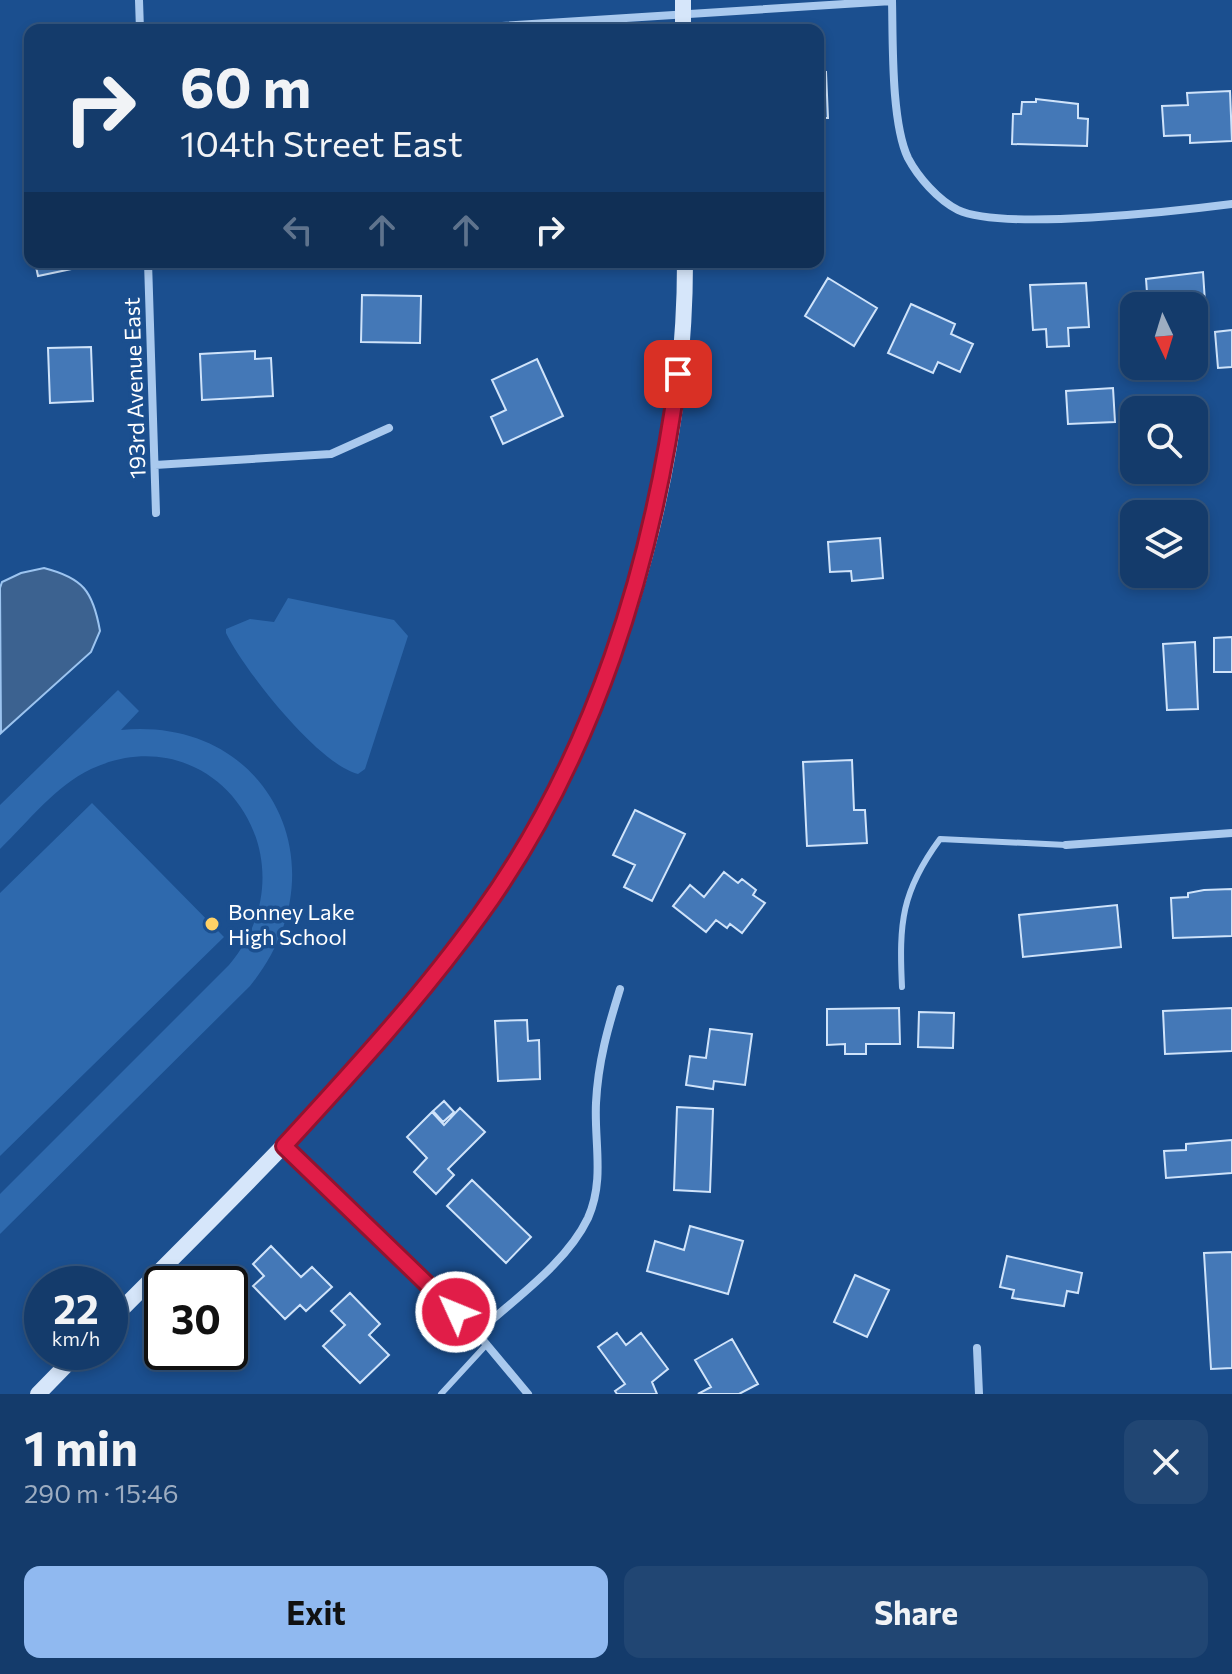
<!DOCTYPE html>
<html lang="en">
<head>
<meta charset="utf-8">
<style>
  :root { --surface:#143b6b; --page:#214673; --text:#f1f3f6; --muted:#9dadc1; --line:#33557e; --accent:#90b9f0 }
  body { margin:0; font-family:Commissioner,sans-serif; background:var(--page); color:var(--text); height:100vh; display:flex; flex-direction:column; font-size:30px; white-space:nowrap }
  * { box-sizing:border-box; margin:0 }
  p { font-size:26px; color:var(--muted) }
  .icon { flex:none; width:44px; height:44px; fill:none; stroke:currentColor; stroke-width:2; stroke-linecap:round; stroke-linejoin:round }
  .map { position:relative; height:1394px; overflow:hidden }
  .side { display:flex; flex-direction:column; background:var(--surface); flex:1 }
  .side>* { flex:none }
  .hud { position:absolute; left:24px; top:24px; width:800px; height:244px; border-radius:16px; box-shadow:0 4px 12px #0003,0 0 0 2px var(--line); background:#143b6b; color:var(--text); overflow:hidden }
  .needle { width:52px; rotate:176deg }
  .buttons { position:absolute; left:1120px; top:292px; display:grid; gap:16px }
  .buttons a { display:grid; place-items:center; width:88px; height:88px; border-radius:16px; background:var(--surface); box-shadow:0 4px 12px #0003,0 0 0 2px var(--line); font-size:40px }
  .speed { position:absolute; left:24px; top:1266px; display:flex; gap:16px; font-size:40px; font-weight:700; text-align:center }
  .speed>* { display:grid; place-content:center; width:104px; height:104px; border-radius:50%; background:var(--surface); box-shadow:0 4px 12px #0003,0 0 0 2px var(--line); line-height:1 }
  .speed small { font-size:20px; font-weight:400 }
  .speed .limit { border:4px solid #111; border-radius:12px; background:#fff; color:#111 }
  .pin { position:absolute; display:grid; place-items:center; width:68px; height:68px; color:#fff; margin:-34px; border-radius:16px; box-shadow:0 4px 12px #0006 }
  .me { position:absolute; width:88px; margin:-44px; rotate:314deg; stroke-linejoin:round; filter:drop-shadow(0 0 6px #0008) }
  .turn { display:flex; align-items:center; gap:28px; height:168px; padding:0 24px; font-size:36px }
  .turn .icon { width:104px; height:104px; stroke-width:2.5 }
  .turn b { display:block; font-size:56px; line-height:68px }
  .lanes { display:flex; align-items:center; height:76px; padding:0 24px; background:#0003; justify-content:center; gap:40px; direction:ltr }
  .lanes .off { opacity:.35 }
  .round { display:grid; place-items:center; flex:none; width:84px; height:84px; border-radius:16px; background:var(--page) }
  .summary { display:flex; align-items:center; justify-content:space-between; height:136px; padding:0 24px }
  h1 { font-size:48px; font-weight:700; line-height:60px }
  .primary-button { display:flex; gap:16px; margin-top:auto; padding:16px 24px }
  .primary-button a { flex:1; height:92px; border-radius:16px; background:var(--accent); color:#111; font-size:32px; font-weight:700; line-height:92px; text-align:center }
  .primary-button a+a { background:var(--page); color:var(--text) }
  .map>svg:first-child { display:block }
  .green { fill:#2e69ad }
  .water { fill:#3c6290; stroke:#9cc4f0; stroke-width:2 }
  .building { fill:#4478b7; stroke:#cfe3fa; stroke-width:2 }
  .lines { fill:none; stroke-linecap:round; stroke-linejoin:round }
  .lane { stroke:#a9c9ee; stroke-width:6 }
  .street { stroke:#a9c9ee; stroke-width:8 }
  .secondary { stroke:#d6e6fa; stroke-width:16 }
  .route-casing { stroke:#92132f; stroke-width:20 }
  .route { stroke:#e11d48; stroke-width:14 }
  .poi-dot { fill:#ffd166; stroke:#1b4f8f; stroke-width:3 }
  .labels { text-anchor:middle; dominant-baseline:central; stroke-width:7; stroke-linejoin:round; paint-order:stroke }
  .street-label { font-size:22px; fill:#fff; stroke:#1b4f8f }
  .poi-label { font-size:22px; fill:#fff; stroke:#1b4f8f; text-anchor:start }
</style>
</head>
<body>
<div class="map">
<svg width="1232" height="1394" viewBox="0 0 1232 1394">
  <rect width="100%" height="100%" fill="#1b4f8f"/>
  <path class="green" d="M 288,598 L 394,620 L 408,636 L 365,769 L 358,774 C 318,764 244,670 226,633 L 226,629 L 250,619 L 274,622 Z
    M 118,690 L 139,711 L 121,730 C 272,716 344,871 250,986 L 0,1234 L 0,1194 L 229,965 C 318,859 215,712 91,769 C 55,786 28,822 0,849 L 0,805 Z
    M 92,803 L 224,937 L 0,1156 L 0,893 Z"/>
  <path class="water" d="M 44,568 C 83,578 93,591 100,631 L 91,652 L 1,733 L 0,588 L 2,582 L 21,573 Z"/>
  <path class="building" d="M 818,72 L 826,72 L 828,118 L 818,118 Z
    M 1230,91 L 1232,141 L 1190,143 L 1190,135 L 1164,136 L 1162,106 L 1188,105 L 1187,93 Z
    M 1036,99 L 1078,104 L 1078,118 L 1088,119 L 1087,146 L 1012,144 L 1013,114 L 1021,114 L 1022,102 L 1036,102 Z
    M 35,262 L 91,262 L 91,265 L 38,276 Z
    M 1203,272 L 1206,317 L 1194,318 L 1194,306 L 1148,306 L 1146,279 Z
    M 828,278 L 877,308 L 854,346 L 805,316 Z
    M 1086,283 L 1089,327 L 1068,328 L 1069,346 L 1047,347 L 1046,329 L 1033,330 L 1030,285 Z
    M 362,295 L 421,296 L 420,343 L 361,342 Z
    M 911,304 L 955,324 L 951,334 L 973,344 L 960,372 L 938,362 L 933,373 L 888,353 Z
    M 1232,330 L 1232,367 L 1218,368 L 1215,332 Z
    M 91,347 L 93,401 L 50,403 L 48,348 Z
    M 255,351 L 255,359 L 271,358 L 273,396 L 202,400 L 200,354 Z
    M 537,359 L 563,416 L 503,444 L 491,417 L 506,410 L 492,380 Z
    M 1113,388 L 1115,422 L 1068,424 L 1066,391 Z
    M 880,538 L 883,578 L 852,581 L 851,571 L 830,572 L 828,542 Z
    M 1232,637 L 1232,672 L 1214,672 L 1214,638 Z
    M 1195,642 L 1198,709 L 1167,710 L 1163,644 Z
    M 852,760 L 854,810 L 865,810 L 867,843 L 807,846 L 803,762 Z
    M 635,810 L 685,834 L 652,901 L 624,887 L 635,865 L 613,855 Z
    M 724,872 L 738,883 L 742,879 L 756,890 L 753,895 L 765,903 L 742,933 L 730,924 L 727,928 L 716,920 L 706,932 L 673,906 L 690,885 L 704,897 Z
    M 1232,889 L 1232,936 L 1173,938 L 1171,898 L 1188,897 L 1188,893 L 1204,890 Z
    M 1117,905 L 1121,947 L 1023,957 L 1019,915 Z
    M 899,1008 L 900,1044 L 866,1044 L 866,1054 L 845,1054 L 845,1044 L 827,1045 L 827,1009 Z
    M 1232,1008 L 1232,1051 L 1165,1054 L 1163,1011 Z
    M 919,1012 L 954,1013 L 953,1048 L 918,1047 Z
    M 527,1020 L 528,1041 L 539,1040 L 540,1079 L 498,1081 L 495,1021 Z
    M 710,1029 L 752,1034 L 745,1085 L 714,1081 L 713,1089 L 686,1085 L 690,1056 L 706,1058 Z
    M 444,1101 L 454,1112 L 443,1122 L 433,1111 Z
    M 677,1107 L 713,1109 L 710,1192 L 674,1190 Z
    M 460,1108 L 485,1132 L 448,1169 L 454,1175 L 436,1194 L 414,1172 L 427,1158 L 407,1137 L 432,1112 L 444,1125 Z
    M 1232,1140 L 1232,1173 L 1166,1178 L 1164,1151 L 1186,1150 L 1186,1144 Z
    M 472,1180 L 531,1237 L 506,1263 L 447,1206 Z
    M 690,1226 L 743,1241 L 728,1294 L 647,1271 L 655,1241 L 684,1250 Z
    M 271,1246 L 301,1277 L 312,1267 L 332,1287 L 306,1311 L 300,1305 L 285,1319 L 253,1286 L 264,1276 L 253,1264 Z
    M 1232,1252 L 1232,1368 L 1211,1369 L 1204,1253 Z
    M 1007,1256 L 1082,1273 L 1078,1293 L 1067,1291 L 1064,1306 L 1012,1298 L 1014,1290 L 1000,1287 Z
    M 855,1275 L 889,1290 L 867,1337 L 834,1322 Z
    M 350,1293 L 380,1324 L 369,1335 L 389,1355 L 360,1383 L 323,1346 L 345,1325 L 331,1311 Z
    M 617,1333 L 626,1345 L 641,1333 L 668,1369 L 652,1382 L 657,1394 L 617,1394 L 615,1391 L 625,1384 L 598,1347 Z
    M 732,1339 L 758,1384 L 739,1394 L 698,1394 L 711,1387 L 695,1360 Z"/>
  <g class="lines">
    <path class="lane" d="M 902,987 C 899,923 901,892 940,839 L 1066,845
      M 441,1394 L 487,1344"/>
    <path class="street" d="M 139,0 L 140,30
      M 892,0 C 893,41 891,122 908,158 C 918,177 938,200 958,210 C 1002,231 1178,211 1232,204
      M 438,30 L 892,1
      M 148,262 L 156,513
      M 155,465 L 331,454 L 389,428
      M 1066,845 L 1232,833
      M 284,1146 L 477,1333 L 528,1394
      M 477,1333 C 514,1299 566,1264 588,1218 C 605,1180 594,1142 596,1103 C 598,1062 608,1027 620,989
      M 977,1348 L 979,1394"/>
    <path class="secondary" d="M 683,0 L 683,30
      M 110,1321 C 239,1191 373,1064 480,915 C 609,735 685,483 685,262
      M 38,1394 L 79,1352"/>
  </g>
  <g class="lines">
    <defs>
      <path id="route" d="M 456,1312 L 284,1146 C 353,1071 421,997 480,915 C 594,758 653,564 678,374"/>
    </defs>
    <use href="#route" class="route-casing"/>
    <use href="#route" class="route"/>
  </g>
  <circle class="poi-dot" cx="212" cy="924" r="8"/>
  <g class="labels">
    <g class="street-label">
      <text transform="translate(134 388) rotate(-92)">193rd Avenue East</text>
    </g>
    <g class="poi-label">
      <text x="228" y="911">Bonney Lake<tspan x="228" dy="25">High School</tspan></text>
    </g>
  </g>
</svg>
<div class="buttons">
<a><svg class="needle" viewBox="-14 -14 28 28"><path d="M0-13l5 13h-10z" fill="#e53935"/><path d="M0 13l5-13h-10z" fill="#9dadc1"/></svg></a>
<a><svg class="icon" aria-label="search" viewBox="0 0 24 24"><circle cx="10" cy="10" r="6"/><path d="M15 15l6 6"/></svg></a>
<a><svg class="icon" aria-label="layers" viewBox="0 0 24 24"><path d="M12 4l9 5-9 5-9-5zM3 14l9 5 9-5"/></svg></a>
</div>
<div class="speed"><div>22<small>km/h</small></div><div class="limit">30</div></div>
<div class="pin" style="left:678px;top:374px;background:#d93025"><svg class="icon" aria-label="arrive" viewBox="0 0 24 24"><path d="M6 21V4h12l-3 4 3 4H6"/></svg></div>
<svg class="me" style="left:456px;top:1312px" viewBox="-20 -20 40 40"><circle r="17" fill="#e11d48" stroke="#fff" stroke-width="3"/><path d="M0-11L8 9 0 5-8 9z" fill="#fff"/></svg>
<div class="hud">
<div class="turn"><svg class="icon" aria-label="right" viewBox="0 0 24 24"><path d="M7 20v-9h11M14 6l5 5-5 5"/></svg><div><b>60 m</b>104th Street East</div></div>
<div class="lanes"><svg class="icon off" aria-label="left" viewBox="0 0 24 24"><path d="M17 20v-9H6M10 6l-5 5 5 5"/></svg><svg class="icon off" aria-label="ahead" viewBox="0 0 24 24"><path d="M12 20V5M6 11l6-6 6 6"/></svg><svg class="icon off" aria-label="ahead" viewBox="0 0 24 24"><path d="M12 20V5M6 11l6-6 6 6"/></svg><svg class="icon" aria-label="right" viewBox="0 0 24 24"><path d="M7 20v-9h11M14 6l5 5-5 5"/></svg></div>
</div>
</div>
<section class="side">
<div class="summary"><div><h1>1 min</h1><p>290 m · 15:46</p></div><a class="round"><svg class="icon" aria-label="close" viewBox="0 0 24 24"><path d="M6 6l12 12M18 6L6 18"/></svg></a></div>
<div class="primary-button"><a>Exit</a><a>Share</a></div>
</section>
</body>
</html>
